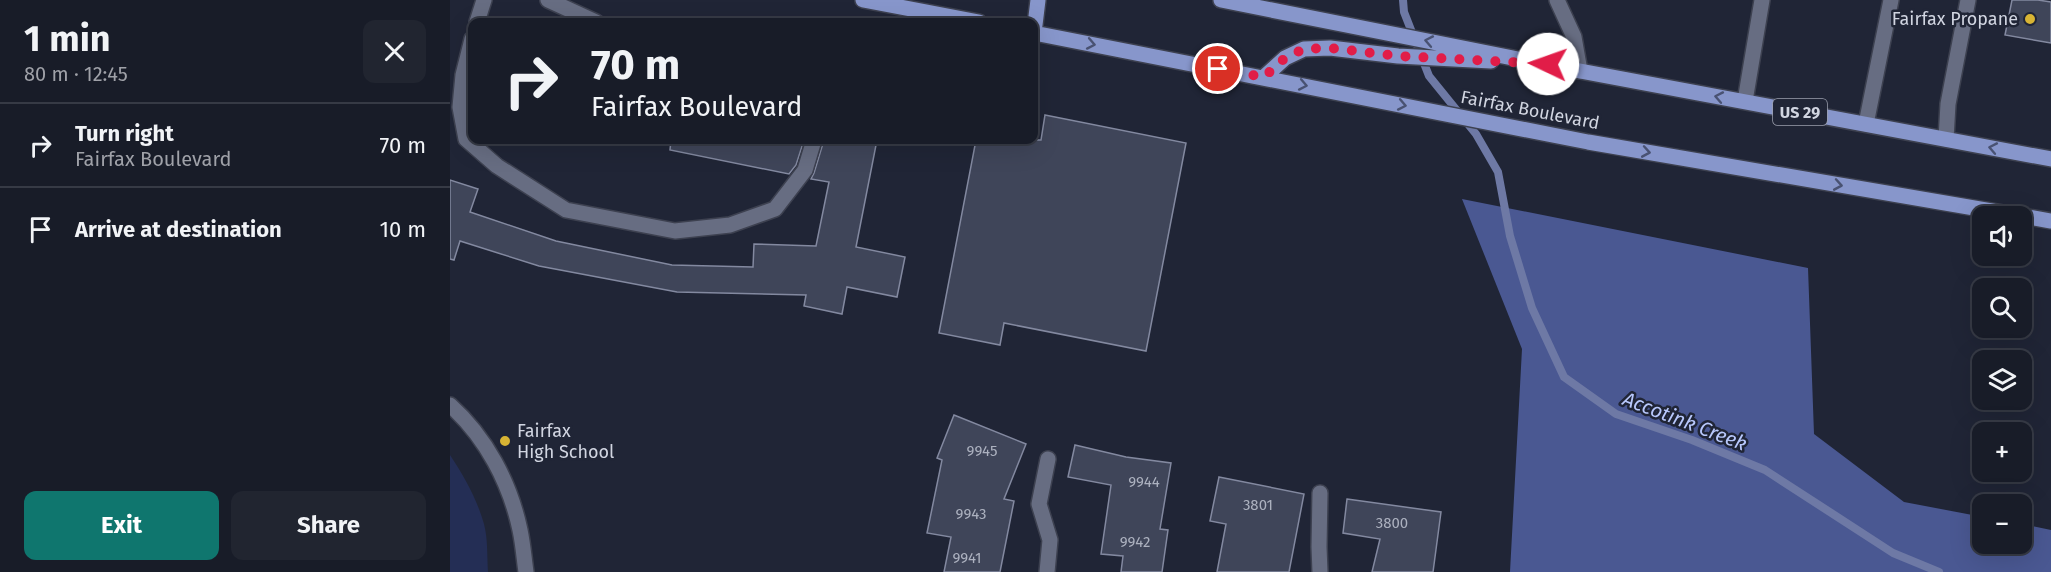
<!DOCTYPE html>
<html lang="en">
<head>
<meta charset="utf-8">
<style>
  :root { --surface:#181c28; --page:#212530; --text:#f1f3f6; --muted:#9fa1a8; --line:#363a45; --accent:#0f766e }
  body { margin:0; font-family:"Fira Sans",sans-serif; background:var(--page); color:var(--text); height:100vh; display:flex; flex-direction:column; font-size:22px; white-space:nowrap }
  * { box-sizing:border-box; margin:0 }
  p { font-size:20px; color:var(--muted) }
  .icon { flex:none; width:33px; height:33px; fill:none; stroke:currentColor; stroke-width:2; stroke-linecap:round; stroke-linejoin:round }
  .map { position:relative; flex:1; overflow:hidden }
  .side { display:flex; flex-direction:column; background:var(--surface); width:450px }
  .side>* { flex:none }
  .guide { position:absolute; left:18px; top:18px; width:570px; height:126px; border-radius:12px; box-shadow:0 6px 24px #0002,0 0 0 2px var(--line); background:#181c28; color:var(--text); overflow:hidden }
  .fabs { position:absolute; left:1522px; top:206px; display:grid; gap:12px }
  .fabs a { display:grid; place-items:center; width:60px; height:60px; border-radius:12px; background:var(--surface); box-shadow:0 6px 24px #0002,0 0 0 2px var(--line); font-size:30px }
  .pin { position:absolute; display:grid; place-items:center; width:51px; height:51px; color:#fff; margin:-26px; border:3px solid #fff; border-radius:50%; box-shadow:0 2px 6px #0007 }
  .me { position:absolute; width:66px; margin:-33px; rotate:273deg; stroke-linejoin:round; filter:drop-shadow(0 0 4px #0008) }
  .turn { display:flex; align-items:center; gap:21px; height:126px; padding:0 24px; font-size:27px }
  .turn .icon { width:78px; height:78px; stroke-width:2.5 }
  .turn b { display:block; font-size:42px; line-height:51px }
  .round { display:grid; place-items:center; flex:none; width:63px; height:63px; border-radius:12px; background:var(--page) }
  .headline { display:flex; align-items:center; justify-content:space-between; height:102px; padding:0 24px }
  h1 { font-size:36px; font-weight:700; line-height:45px }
  .action { display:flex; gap:12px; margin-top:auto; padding:12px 24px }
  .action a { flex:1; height:69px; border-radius:12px; background:var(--accent); color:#fff; font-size:24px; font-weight:700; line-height:69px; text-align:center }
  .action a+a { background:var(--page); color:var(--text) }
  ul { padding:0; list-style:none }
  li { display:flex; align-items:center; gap:18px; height:84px; padding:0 24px; border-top:2px solid var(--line) }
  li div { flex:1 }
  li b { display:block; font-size:22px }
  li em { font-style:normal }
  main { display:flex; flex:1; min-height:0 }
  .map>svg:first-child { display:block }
  .green { fill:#242e55 }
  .forest { fill:#4a5892 }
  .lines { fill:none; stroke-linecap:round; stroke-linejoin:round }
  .stream { stroke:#6e79a5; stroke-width:8 }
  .building { fill:#3f4559; stroke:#8389a0; stroke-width:1.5 }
  .minor-casing { stroke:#3d4150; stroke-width:18 }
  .major-casing { stroke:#3d4150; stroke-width:18 }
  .minor { stroke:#676d82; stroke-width:15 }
  .major { stroke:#8796cb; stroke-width:15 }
  .oneway { stroke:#495272 }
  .route { stroke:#e11d48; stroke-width:10; stroke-dasharray:0 18 }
  .poi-dot { fill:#d8b434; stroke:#202536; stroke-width:2 }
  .labels { text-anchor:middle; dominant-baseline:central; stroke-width:5; stroke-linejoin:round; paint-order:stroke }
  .number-label { font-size:15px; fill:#acb1bf }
  .shield { fill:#202536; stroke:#9ca0ae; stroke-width:1.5 }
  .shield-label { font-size:16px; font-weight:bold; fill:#d1d5e1 }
  .poi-label { font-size:18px; fill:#d1d5e1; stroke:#202536; text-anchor:end }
  .street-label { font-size:18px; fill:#d1d5e1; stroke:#202536 }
  .water-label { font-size:20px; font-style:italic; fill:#b8c8fc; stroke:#202536 }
</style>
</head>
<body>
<main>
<section class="side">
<div class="headline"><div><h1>1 min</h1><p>80 m · 12:45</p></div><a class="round"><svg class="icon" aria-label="close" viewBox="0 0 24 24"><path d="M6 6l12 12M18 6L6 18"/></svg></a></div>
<ul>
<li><svg class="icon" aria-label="right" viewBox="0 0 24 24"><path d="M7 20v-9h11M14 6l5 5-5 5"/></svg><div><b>Turn right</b><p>Fairfax Boulevard</p></div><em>70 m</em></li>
<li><svg class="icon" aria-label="arrive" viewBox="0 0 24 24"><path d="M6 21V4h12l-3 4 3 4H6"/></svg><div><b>Arrive at destination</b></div><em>10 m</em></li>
</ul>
<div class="action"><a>Exit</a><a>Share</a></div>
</section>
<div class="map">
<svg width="1601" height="572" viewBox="0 0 1601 572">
  <rect width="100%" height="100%" fill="#202536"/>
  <path class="green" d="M 0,455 C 14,476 27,499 34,524 C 38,539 37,556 38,572 L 0,572 Z"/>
  <path class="forest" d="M 1012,199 L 1358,268 L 1364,434 L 1454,502 L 1533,517 L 1533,543 L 1572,543 L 1572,524 L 1601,530 L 1601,572 L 1060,572 L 1072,349 Z"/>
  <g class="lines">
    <path class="stream" d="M 953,0 L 954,12 L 979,76 L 1026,134 L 1048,172 L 1060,236 L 1082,308 L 1114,377 L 1166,414 L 1242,440 L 1315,470 L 1443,553 L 1489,572"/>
  </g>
  <path class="building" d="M 1562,0 L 1588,0 L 1601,2 L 1601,43 L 1555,35 Z
    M 595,115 L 736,143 L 696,351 L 554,323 L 550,345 L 489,333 L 526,140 L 591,140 Z
    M 221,140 L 354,140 L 346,165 L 339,174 L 220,150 Z
    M 374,140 L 427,140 L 406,247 L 455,257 L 447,297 L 397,287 L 392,314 L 354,306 L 356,295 L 227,292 L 89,266 L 10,241 L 4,260 L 0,259 L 0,180 L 28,189 L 20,212 L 106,241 L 222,265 L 303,267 L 304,244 L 366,246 L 379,182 L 361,179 L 364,173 Z
    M 504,415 L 576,444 L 554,499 L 564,501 L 550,572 L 494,572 L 501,537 L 477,533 L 492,460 L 487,458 Z
    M 625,445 L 676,457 L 721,463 L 710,529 L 718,530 L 712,572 L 671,572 L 673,556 L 651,554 L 661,485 L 618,477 Z
    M 769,477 L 854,494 L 839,572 L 767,572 L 776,524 L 760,521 Z
    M 897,499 L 991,512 L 983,572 L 922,572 L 930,539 L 893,533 Z"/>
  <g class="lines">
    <defs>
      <path id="minor" d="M 98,0 L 146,22
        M 1107,0 L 1124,37 L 1130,71
        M 27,22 L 34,0
        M 22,39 L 13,75 L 10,107 L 16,139 L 47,166 L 116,210 L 225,231 L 280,225 L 325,209 L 355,170 L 364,140
        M 1295,101 L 1312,0
        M 1416,124 L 1441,0
        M 1496,139 L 1498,104 L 1518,0
        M 0,405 C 36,437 60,483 70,530 C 73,544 74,558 76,572
        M 597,572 L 600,540 L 589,504 L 598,459
        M 870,572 L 869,547 L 870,493"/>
      <path id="major" d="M 413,0 L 529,22
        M 771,0 L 1098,65 L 1601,159
        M 584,33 L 1138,142 L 1571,216
        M 584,33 L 588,0
        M 814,77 L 835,58 L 854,49 L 880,48 L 948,56 L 1041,61
        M 1572,216 L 1601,221"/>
    </defs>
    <use href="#minor" class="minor-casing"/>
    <use href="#major" class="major-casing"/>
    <use href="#minor" class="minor"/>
    <use href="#major" class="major"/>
  </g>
  <defs><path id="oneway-chevron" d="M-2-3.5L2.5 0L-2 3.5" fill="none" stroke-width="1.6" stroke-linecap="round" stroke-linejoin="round" transform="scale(1.5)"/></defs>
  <g class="oneway">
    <use href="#oneway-chevron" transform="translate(979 41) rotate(-169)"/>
    <use href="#oneway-chevron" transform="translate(641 44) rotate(11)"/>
    <use href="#oneway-chevron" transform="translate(853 85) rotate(11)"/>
    <use href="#oneway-chevron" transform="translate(1269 97) rotate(-169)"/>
    <use href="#oneway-chevron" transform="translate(952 105) rotate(11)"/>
    <use href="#oneway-chevron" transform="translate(1543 148) rotate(-169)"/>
    <use href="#oneway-chevron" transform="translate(1196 152) rotate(10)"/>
    <use href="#oneway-chevron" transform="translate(1388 185) rotate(10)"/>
  </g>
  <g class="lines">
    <path class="route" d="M 768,69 L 814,77 L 835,58 L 854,49 L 880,48 L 948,56 L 1098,64"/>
  </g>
  <g class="poi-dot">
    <circle cx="1580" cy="19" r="6"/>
    <circle cx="55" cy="441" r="6"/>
  </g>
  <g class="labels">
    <g class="number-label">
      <text x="532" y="451">9945</text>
      <text x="694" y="482">9944</text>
      <text x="808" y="505">3801</text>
      <text x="521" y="514">9943</text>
      <text x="942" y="523">3800</text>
      <text x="685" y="542">9942</text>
      <text x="517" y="558">9941</text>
    </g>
    <rect class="shield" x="1323" y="99" width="54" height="26" rx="4.5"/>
    <g class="shield-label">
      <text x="1350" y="112">US 29</text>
    </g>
    <g class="poi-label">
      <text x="1568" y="19">Fairfax Propane</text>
      <text x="67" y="431" text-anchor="start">Fairfax<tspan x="67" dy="21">High School</tspan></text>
    </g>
    <g class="street-label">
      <text transform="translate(1080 110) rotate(11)">Fairfax Boulevard</text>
    </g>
    <g class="water-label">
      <text transform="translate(1235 421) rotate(21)">Accotink Creek</text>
    </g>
  </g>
</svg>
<div class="fabs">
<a><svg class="icon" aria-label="sound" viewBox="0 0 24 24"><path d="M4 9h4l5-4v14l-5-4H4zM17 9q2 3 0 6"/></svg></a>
<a><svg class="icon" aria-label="search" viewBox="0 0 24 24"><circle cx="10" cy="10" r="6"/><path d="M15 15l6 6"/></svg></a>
<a><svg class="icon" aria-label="layers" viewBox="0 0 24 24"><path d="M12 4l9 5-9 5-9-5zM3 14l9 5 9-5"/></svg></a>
<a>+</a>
<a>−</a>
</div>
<div class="pin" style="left:768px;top:69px;background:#d93025"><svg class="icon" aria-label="arrive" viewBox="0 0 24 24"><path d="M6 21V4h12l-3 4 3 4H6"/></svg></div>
<svg class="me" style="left:1098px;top:64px" viewBox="-20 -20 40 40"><circle r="19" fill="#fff"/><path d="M0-13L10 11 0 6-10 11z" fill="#e11d48"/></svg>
<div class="guide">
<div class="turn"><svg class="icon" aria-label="right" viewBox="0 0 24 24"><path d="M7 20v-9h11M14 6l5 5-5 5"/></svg><div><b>70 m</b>Fairfax Boulevard</div></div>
</div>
</div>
</main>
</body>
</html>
